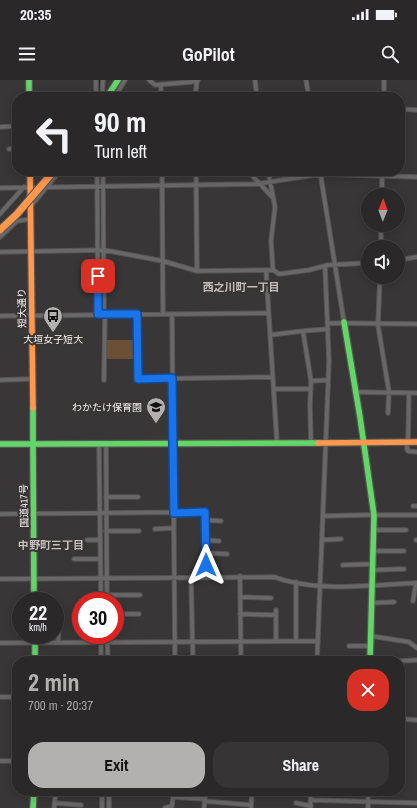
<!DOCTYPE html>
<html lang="en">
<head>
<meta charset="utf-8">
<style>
  :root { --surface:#2a2828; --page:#363434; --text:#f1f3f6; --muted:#a5a6a8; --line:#464445; --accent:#b3b0b0 }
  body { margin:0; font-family:"Archivo Narrow","Noto Sans JP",sans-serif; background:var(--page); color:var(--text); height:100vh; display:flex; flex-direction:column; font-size:15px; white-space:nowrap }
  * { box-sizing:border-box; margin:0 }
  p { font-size:13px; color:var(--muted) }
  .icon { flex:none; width:22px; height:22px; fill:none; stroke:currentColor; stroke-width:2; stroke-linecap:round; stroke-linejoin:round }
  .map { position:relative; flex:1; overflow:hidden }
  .side { position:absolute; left:12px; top:576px; width:393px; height:140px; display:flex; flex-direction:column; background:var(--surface); border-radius:16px; box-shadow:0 2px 10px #0003,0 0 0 1px var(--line) }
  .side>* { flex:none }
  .top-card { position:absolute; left:12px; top:12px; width:393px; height:84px; border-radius:16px; box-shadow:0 2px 10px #0003,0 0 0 1px var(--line); background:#2a2828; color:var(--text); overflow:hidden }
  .needle { width:26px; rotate:1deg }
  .buttons { position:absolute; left:361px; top:108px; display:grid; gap:8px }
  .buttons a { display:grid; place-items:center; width:44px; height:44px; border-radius:50%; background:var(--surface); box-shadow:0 2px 10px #0003,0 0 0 1px var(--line); font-size:20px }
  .speed { position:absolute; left:12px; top:512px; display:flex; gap:8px; font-size:20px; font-weight:700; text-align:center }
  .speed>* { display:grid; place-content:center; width:52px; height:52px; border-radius:50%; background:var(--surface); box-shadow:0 2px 10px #0003,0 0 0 1px var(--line); line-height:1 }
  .speed small { font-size:10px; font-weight:400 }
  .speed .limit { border:6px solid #d22; background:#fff; color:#111 }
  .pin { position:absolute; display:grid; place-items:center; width:34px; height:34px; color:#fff; margin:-17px; border-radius:8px; box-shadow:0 2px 6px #0006 }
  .me { position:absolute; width:44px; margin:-22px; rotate:0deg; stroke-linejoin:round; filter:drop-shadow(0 0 3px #0008) }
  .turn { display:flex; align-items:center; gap:14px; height:84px; padding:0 16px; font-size:18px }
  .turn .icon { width:52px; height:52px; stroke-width:2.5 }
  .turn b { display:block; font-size:28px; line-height:34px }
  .round { display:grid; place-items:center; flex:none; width:42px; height:42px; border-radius:16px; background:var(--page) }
  .headline { display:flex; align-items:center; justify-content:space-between; height:68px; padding:0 16px }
  h1 { font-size:24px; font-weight:700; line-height:30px; color:var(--accent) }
  .primary-button { display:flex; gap:8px; margin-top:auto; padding:8px 16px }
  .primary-button a { flex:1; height:46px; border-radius:16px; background:var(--accent); color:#111; font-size:16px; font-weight:700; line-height:46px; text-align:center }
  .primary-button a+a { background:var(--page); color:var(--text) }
  .status { display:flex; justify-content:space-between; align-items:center; height:28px; padding:0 20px; background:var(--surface); direction:ltr }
  .status svg { height:11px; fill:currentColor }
  header { display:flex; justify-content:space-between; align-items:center; height:52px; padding:0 16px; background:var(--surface); font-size:18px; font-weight:700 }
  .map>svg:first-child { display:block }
  .garden { fill:#6b5035 }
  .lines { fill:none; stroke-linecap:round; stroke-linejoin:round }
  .stream { stroke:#290b35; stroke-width:1 }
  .street-casing { stroke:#565454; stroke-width:5.5 }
  .fast-casing { stroke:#565454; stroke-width:8 }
  .slow-casing { stroke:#565454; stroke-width:8 }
  .street { stroke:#696868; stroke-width:3.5 }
  .fast { stroke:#63d668; stroke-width:5.5 }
  .slow { stroke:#ff974d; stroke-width:5.5 }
  .slow-bridge-casing { stroke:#565454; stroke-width:9; stroke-linecap:butt }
  .slow-bridge { stroke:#ff974d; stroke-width:7 }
  .route-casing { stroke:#114b97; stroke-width:10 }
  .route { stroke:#1a73e8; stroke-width:7 }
  .labels { text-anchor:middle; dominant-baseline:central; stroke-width:4; stroke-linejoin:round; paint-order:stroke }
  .street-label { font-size:10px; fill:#f5f2f2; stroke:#393535 }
  .poi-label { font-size:10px; fill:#f5f2f2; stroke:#393535 }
  .neighbourhood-label { font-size:11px; font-weight:bold; fill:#c4bebf; stroke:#393535 }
</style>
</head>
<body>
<div class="status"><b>20:35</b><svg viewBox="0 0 49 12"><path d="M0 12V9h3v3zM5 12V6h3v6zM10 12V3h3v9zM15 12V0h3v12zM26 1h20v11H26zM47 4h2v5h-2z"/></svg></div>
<header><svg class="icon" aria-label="menu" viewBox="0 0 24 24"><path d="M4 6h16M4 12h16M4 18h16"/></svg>GoPilot<svg class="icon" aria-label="search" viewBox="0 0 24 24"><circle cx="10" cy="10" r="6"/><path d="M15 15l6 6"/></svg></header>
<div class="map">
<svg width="417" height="728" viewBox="0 0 417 728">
  <rect width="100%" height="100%" fill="#383636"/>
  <path class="garden" d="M 105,260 L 135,260 L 135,279 L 105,279 Z"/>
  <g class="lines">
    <path class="stream" d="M 99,0 L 99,17"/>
    <defs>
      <path id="street" d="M 96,0 L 96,17
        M 149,0 L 155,5 L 191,2 L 198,0
        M 255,0 L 257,17
        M 306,0 L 309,17
        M 161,5 L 161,17
        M 102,17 L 103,0
        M 115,17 L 125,0
        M 195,17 L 197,1
        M 384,17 L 384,0
        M 400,29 L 417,30
        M 0,47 L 17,46
        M 9,69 L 17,69
        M 97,91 L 98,234
        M 103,91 L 104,234
        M 162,91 L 163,234
        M 196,91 L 197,191
        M 248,91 L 273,118
        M 268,91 L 275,127 L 271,161 L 273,190
        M 320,91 L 344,242
        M 0,108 L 256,104 L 321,94 L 417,97
        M 382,115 L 382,91
        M 31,126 L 60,91
        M 0,134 L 24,107
        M 0,157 L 17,141 L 31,139
        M 381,167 L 381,145
        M 0,172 L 104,170 L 163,181 L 197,191 L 273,190 L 279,194 L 309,190 L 328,185 L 368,183
        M 398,180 L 417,177
        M 266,190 L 277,363
        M 380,197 L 378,245 L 389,312 L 388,333
        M 137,234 L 139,299 L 273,297
        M 172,234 L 175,581
        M 0,236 L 268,233
        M 328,243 L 417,244
        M 270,255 L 303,251
        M 0,300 L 32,299
        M 104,300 L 105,234
        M 311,301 L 303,251 L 328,249
        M 274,309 L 311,309
        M 355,312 L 417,313
        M 407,362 L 407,369 L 408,371 L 417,372
        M 408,362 L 409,313
        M 311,363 L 310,325 L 311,301 L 328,300
        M 99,365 L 101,521
        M 106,365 L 107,521
        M 106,417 L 138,417
        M 413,426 L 417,426
        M 0,434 L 205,432 L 206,497
        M 323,436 L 366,435 L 417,435
        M 205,440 L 221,441
        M 155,449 L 174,448
        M 373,450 L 406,450
        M 106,451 L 139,451
        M 87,460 L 100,460
        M 205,460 L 219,461
        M 322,460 L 341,459
        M 416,460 L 417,460
        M 373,471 L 404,471
        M 206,473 L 227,474
        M 74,479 L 100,479
        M 343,485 L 373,484
        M 372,490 L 404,489
        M 240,496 L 241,581
        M 191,497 L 193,581
        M 0,499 L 274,497 C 318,513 371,505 417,503
        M 296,502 L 296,561
        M 107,515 L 140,515
        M 240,517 L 271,518
        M 413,521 L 416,503
        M 372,523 L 394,522
        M 276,530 L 276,561
        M 115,534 L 139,534
        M 240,534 L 276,535
        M 101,555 L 101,581
        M 107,555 L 108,581
        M 371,556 L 409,562 L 417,568
        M 0,563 L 318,561
        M 58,563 L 59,547
        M 349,566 L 371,566
        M 261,579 L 274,581
        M 317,581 L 329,281 L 325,187
        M 317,581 L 326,581
        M 400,581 L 417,580
        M 0,617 L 17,617
        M 400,639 L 417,640
        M 400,667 L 401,667
        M 0,681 L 17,681
        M 99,711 L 119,712 L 126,711
        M 102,711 L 102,728
        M 109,711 L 109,728
        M 173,717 L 205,719
        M 311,720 L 417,723
        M 204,721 L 251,725
        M 55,723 L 81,725
        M 296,723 L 311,726
        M 54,728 L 56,711
        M 165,728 L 172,726 L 173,717 L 172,711
        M 204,728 L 206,711
        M 251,728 L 252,711
        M 310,728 L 311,711
        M 368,728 L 368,711"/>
      <path id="fast" d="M 29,0 L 29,17
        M 107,17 L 118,0
        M 344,242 L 360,337 L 374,435 L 370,581
        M 33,328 L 33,364 L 318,363
        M 0,364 L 33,364 L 34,521
        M 35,555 L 35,581
        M 33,728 L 34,711"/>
      <path id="slow" d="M 30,91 L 33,328
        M 318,363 L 417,362"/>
    </defs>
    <use href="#street" class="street-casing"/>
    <use href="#fast" class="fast-casing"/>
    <use href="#slow" class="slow-casing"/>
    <use href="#street" class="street"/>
    <use href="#fast" class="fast"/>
    <use href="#slow" class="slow"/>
    <defs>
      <path id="slow-bridge" d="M 0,150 L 17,134 L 54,91"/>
    </defs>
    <use href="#slow-bridge" class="slow-bridge-casing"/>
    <use href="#slow-bridge" class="slow-bridge"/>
  </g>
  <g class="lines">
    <defs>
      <path id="route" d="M 98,196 L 98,234 L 137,234 L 138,299 L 172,298 L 174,433 L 205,432 L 206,485"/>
    </defs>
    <use href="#route" class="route-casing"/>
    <use href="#route" class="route"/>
  </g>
  <defs>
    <symbol id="bus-pin" viewBox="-11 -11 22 30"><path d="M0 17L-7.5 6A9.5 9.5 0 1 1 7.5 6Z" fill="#b3b0b0" stroke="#393535"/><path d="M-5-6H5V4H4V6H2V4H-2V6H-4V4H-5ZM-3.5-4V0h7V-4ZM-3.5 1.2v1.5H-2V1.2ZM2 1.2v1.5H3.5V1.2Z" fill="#111"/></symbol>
    <symbol id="school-pin" viewBox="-11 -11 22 30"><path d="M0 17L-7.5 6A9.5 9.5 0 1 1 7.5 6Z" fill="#b3b0b0" stroke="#393535"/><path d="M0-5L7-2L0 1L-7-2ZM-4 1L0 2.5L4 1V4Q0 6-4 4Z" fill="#111"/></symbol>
  </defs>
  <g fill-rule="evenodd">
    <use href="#bus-pin" x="42" y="225" width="22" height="30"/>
    <use href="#school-pin" x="145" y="316" width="22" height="30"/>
  </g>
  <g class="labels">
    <g class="street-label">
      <text transform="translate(22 228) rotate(-91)">短大通り</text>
      <text transform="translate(24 426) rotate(-91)">国道417号</text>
    </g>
    <g class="poi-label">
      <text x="53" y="259">大垣女子短大</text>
      <text x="142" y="327" text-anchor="end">わかたけ保育園</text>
    </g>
    <g class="neighbourhood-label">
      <text x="241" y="207">西之川町一丁目</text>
      <text x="51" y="465">中野町三丁目</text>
    </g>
  </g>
</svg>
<div class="buttons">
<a><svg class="needle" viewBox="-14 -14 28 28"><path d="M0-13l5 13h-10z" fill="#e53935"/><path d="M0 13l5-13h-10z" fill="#a5a6a8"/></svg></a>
<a><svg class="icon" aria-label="sound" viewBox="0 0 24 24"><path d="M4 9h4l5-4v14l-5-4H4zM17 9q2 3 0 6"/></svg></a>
</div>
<div class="speed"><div>22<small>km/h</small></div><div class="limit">30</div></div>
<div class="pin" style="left:98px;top:196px;background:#d93025"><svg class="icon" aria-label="arrive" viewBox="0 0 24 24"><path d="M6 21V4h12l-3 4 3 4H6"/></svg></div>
<svg class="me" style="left:206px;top:485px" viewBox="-20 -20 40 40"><path d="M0-17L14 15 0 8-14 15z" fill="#1a73e8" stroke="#fff" stroke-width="4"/></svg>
<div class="top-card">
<div class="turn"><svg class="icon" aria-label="left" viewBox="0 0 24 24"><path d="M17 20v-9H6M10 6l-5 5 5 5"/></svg><div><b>90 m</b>Turn left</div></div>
</div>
<section class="side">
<div class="headline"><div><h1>2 min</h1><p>700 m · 20:37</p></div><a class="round" style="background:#d93025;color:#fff"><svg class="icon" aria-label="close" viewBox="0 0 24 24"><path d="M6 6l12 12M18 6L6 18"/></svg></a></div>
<div class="primary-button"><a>Exit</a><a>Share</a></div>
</section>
</div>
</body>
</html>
